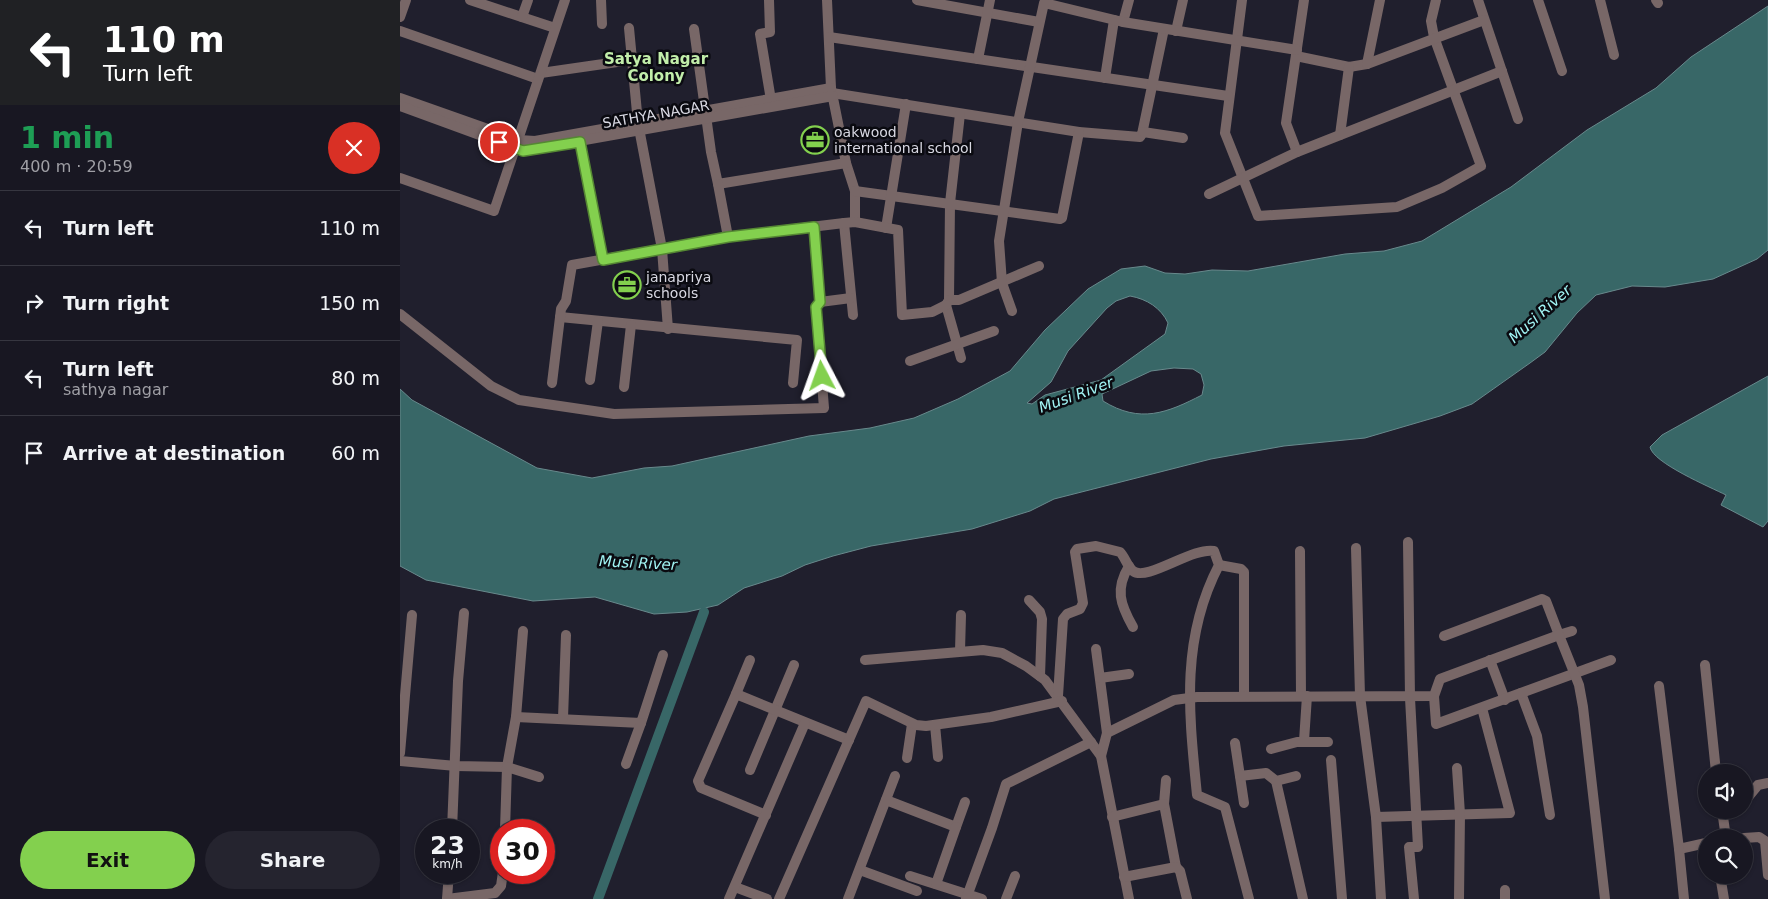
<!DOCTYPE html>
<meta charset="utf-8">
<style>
:root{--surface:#181722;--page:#25242f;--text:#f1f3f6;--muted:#9f9fa5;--line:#363640;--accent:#83d04e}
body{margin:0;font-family:"DejaVu Sans",sans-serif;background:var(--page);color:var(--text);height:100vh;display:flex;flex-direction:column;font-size:19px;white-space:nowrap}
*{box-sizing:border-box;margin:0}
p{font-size:16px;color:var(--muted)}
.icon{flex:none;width:28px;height:28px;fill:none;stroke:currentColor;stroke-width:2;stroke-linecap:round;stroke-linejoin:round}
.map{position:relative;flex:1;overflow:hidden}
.side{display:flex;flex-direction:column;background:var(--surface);width:400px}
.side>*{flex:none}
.guide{background:#202124;color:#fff;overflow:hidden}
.tools{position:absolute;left:1298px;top:764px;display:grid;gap:10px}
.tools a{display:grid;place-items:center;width:55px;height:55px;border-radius:50%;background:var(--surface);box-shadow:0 1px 4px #0004,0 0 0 1px var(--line);font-size:25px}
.speed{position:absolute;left:15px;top:819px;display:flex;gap:10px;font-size:25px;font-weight:700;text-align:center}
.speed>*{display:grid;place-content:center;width:65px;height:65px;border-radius:50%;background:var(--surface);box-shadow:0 1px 4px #0004,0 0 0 1px var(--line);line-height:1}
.speed small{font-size:12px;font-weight:400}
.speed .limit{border:8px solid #d22;background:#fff;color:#111}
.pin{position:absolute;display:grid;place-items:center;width:42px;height:42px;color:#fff;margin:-21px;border:2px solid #fff;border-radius:50%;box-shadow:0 1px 5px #0007}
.me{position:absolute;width:55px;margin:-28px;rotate:356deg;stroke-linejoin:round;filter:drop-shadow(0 0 4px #0008)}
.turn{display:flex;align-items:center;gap:18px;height:105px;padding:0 20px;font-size:22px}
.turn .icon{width:65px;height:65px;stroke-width:2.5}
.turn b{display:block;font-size:35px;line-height:42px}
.round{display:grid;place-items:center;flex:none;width:52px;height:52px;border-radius:26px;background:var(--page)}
.headline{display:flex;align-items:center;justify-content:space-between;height:85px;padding:0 20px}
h1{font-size:30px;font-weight:800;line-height:38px;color:#1e9e55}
.button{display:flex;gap:10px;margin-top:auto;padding:10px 20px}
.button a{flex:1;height:58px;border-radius:30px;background:var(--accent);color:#111;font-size:20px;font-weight:800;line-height:58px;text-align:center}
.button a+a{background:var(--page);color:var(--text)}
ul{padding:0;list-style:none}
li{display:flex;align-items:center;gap:15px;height:75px;padding:0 20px;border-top:1px solid var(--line)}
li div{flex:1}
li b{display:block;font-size:19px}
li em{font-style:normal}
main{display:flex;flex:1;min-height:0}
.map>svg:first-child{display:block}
.water{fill:#386767;stroke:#68898c;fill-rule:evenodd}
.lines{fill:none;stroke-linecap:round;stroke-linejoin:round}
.canal{stroke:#386767;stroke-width:10}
.street{stroke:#786767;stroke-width:10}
.route-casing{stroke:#558733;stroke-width:12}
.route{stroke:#83d04e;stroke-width:9}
.labels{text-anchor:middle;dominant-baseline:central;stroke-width:5;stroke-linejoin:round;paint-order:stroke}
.street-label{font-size:14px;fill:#d8d8e2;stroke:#0a0a10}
.poi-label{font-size:14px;fill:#d8d8e2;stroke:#0a0a10;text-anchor:start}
.neighbourhood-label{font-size:15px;font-weight:bold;fill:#c2eeaa;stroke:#0a0a10}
.water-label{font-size:15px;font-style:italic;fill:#a1f4f4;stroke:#0a0a10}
</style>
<main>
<section class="side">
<div class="guide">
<div class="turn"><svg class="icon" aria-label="left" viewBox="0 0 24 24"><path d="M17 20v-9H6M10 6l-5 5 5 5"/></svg><div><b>110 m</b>Turn left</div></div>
</div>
<div class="headline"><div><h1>1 min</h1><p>400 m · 20:59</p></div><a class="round" style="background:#d93025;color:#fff"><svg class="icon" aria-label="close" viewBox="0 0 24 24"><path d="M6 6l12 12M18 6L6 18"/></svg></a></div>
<ul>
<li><svg class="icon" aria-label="left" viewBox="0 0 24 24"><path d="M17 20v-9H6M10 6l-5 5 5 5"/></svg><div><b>Turn left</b></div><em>110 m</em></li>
<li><svg class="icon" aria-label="right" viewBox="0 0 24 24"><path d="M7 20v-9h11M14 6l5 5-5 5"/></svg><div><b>Turn right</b></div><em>150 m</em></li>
<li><svg class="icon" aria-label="left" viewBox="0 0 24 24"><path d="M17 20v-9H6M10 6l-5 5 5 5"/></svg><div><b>Turn left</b><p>sathya nagar</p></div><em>80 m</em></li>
<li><svg class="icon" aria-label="arrive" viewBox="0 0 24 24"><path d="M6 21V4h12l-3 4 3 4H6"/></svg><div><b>Arrive at destination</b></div><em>60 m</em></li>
</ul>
<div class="button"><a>Exit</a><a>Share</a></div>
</section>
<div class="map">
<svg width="1368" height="899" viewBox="0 0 1368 899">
<rect width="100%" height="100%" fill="#201f2d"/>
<g class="water">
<path d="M1368 6V250L1357 259 1313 279 1265 287 1232 286 1196 295 1177 313 1145 352 1130 363 1072 404 1040 416 965 438 884 446 811 459 654 499 630 511 572 529 471 546 433 556 405 565 382 576 344 588 318 605 287 612 254 614 195 597 133 601 26 580 0 566V389L12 400 137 468 192 478 244 468 272 466 409 436 470 428 514 418 558 399 610 371 645 330 688 289 721 269 745 266 765 273 785 274 812 270 848 271 945 254 984 251 1022 241 1111 187 1187 130 1256 88 1291 57ZM730 296C747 299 761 308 768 323L765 334 701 380 645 395 632 404 627 403 651 382 668 351 707 308 716 301ZM774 368 793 369 801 374 804 385 802 395C767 413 740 424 703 401L702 394 751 371Z"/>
<path d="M1368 376V521L1363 527 1321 505 1326 495C1310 487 1253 463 1250 447L1262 435Z"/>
</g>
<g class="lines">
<polyline class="canal" points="198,899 304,612"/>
<g class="street">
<polyline points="70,0 155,28"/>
<polyline points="201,0 202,24"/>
<polyline points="369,0 370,32 360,34 371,100"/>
<polyline points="427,0 431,88 446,163 455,191 455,222"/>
<polyline points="517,0 639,22"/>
<polyline points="842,0 825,133 858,216 997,207 1042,188 1081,166 1034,37 1031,21 1036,0"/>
<polyline points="1078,0 1118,119"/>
<polyline points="1138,0 1162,71"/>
<polyline points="1200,0 1214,55"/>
<polyline points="1256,0 1258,3"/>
<polyline points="0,17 6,0"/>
<polyline points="122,17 128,0"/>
<polyline points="723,22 729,0"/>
<polyline points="229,28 238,123 262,249 268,329"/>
<polyline points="294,29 311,152 318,184 446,163"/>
<polyline points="0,31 138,79"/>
<polyline points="776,31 783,0"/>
<polyline points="429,37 828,96"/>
<polyline points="896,56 949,67 967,64 1084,20"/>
<polyline points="578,59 590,0"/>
<polyline points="967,64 980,0"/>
<polyline points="141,73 231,60"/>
<polyline points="705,78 714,20"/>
<polyline points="432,93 679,132 740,137 742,134 764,29"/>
<polyline points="0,98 119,140 135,141 431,88"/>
<polyline points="0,106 123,151 433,96"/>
<polyline points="560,114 550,203 549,300 546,305 561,358"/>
<polyline points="743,132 783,138"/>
<polyline points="940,135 949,67"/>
<polyline points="180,142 203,260"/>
<polyline points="897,152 886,123 904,0"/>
<polyline points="0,178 94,211 165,0"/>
<polyline points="318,184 328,237"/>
<polyline points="455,191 660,219 662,218 679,132"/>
<polyline points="809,194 897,152 1102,71"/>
<polyline points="444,223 453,315"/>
<polyline points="414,227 420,302"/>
<polyline points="486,228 506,104"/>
<polyline points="549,300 559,300 639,266"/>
<polyline points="612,311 602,283 599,241 618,122 644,3 723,22 897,50"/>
<polyline points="0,314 91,386 119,400 214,414 424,408 416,307 420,302 451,298"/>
<polyline points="160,317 397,340 393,383"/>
<polyline points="510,361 594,331"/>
<polyline points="190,380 198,321"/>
<polyline points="152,383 161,309 166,301 172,265 328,237 444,223 455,222 498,230 502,315 532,312 546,305"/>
<polyline points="224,387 231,325"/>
<polyline points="1008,542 1010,698 1018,847 1009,847 1014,899"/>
<polyline points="956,548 960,696 976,817 1110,813 1082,708"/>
<polyline points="900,551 901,696"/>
<polyline points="819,565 841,569 844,572 844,696"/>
<path d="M729 566C715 589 720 604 733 627"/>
<polyline points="629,600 640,612 642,619 640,676"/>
<polyline points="1044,636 1142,599 1146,601 1159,635 1172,631"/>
<polyline points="696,649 707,733"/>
<polyline points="560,651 561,615"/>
<polyline points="465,660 583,650 602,653 626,666 645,680 701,756 729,899"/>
<polyline points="1090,660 1105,700"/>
<polyline points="1305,665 1316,772"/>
<polyline points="700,678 729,674"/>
<polyline points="1259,686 1279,849 1306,843"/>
<polyline points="1121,693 1137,736 1150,815"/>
<polyline points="336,694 350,660"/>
<path d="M658 696 663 619 667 614 680 609 683 603 675 552 677 549 696 546 720 552C725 557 727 566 733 571 747 582 792 547 814 551L819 565C780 640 789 714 797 795L825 807 849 899"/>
<polyline points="1034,696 1036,724 1211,660"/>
<polyline points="116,717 241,723 263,655"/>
<polyline points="163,718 166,635"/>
<polyline points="535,725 538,757"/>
<polyline points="904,741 907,696"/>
<polyline points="835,743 844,803"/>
<polyline points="871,749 897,742 928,742"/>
<polyline points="0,753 12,615"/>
<polyline points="701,756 707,733 774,700 797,697 1034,696 1040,679 1159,635 1179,685 1183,707 1205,899"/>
<polyline points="507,758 512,724"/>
<polyline points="931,760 942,899"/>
<polyline points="0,761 56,766 107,767 116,717 123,631"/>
<polyline points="226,764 241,723"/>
<polyline points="1057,768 1060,814 1059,899"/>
<polyline points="350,770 394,665"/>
<polyline points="840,776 866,773 876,781 896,776"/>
<polyline points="766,780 764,804 776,867"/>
<polyline points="876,781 903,899"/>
<polyline points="486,800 556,827 565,802"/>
<polyline points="1344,802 1358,785 1368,783"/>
<polyline points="1322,810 1326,838"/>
<polyline points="366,815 301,788 298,781 336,694 449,740"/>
<polyline points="712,817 764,804"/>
<polyline points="976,817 981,899"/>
<polyline points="52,830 58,681 64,613"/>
<polyline points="105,830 107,767 139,777"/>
<polyline points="1344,838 1359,837 1365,841 1368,875"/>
<polyline points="1279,849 1284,899"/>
<polyline points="460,870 517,891"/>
<polyline points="1320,875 1324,899"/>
<polyline points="510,876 582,899"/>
<polyline points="724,877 776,867 780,871 787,899"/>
<polyline points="536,884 556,827"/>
<polyline points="335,887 367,899"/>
<polyline points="47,899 95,893 101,886 103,872"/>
<polyline points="47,899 49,872"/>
<polyline points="329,899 405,723"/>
<polyline points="379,899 466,701 516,725 526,726 591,717 662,701"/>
<polyline points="448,899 495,776"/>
<polyline points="566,899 592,828 606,784 691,742"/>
<polyline points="606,899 615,876"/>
<polyline points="1105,899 1105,890"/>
</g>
</g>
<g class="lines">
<g class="route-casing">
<polyline id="route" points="99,142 123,151 180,142 203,260 328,237 414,227 420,302 416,307 422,376"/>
</g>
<use href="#route" class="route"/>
</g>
<defs>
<g id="office-ring" transform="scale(1.4375)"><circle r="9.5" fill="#0a0a10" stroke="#83d04e" stroke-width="1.5"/><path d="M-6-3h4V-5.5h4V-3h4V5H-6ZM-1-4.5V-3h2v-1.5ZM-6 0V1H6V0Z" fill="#83d04e"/></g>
</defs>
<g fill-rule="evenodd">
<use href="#office-ring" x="415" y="140"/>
<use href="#office-ring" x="227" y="285"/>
</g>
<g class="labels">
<g class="street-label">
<text transform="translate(256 114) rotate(-10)">SATHYA NAGAR</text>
</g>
<g class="poi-label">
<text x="434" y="132">oakwood<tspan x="434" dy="16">international school</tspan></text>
<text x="246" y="277">janapriya<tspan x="246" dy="16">schools</tspan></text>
</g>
<g class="neighbourhood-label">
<text x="256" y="59">Satya Nagar<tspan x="256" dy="17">Colony</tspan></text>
</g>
<g class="water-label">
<text transform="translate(1140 314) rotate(-42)">Musi River</text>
<text transform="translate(676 395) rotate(-20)">Musi River</text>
<text transform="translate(238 563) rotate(3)">Musi River</text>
</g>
</g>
</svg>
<div class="tools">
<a><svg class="icon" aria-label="sound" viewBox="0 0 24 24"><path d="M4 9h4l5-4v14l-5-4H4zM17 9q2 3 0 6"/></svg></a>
<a><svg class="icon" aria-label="search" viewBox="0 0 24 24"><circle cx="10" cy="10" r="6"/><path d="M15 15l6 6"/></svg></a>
</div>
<div class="speed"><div>23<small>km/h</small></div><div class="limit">30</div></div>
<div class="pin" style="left:99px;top:142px;background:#d93025"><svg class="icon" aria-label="arrive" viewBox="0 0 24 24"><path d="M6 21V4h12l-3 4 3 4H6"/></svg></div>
<svg class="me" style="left:422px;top:376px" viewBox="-20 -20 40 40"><path d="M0-17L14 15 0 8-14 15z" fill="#83d04e" stroke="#fff" stroke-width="4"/></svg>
</div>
</main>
